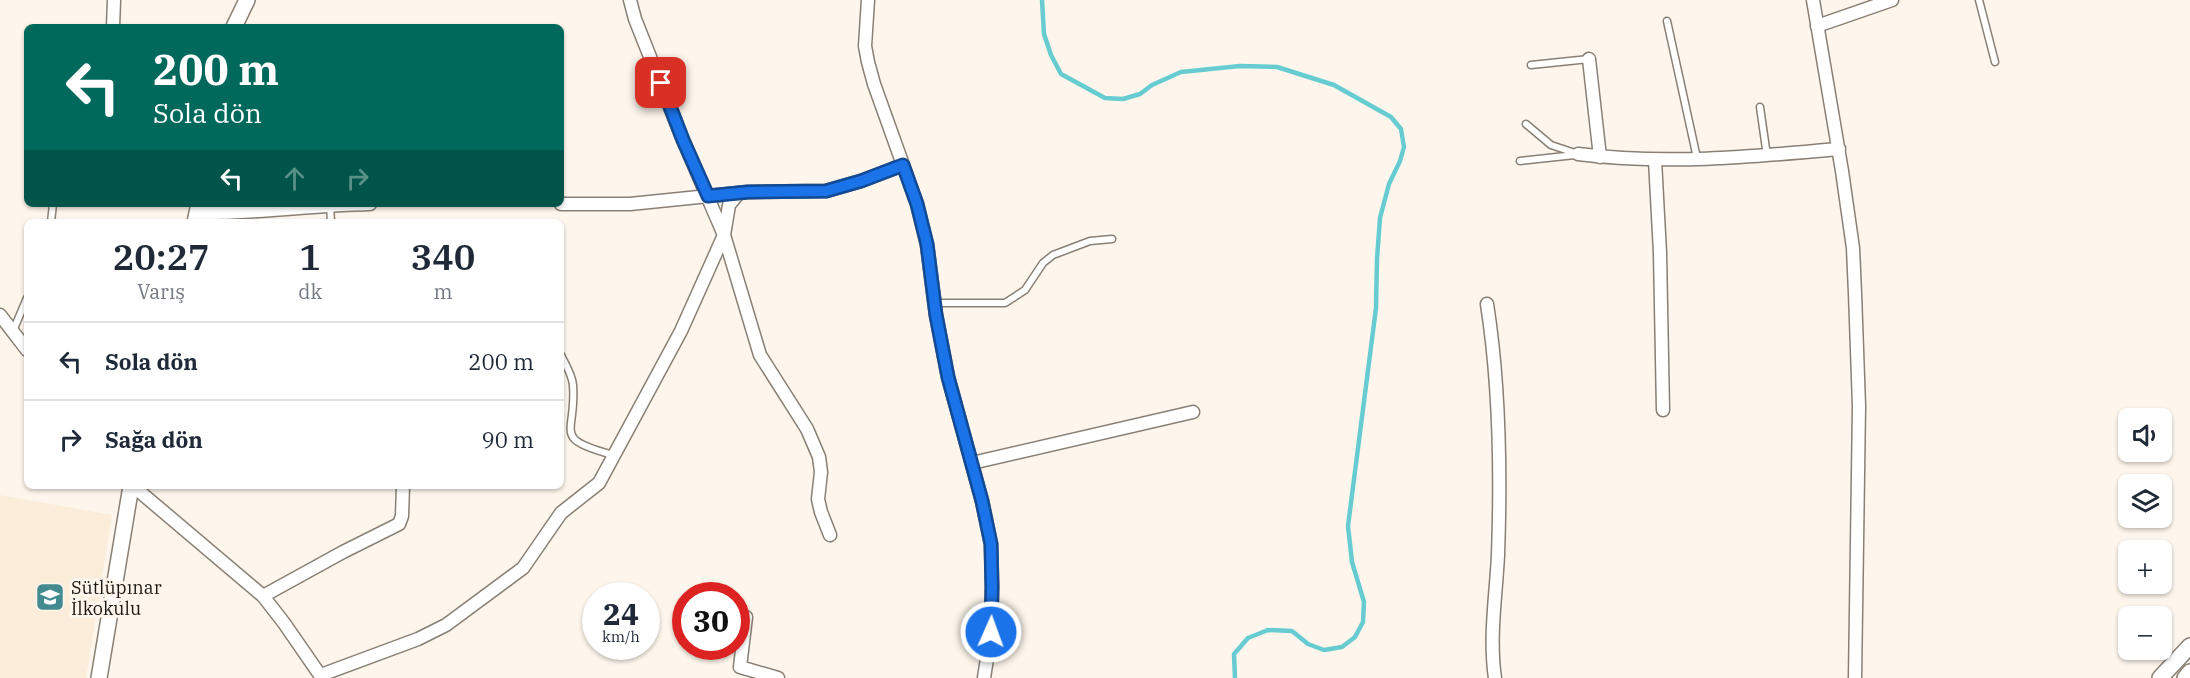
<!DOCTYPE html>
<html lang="tr">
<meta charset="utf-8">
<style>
:root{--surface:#fff;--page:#f2f2f3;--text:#1f2937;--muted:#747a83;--line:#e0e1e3}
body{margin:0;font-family:"IBM Plex Serif",serif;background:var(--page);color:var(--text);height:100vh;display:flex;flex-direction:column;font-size:22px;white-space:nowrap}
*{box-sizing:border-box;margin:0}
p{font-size:20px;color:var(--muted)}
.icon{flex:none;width:33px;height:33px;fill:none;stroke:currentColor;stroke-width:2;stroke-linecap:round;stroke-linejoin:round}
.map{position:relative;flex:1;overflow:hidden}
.panel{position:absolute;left:24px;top:219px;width:540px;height:270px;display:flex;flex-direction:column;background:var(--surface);border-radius:9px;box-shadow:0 2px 4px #0004}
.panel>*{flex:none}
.banner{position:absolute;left:24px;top:24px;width:540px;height:183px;border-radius:9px;box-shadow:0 2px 4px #0004;background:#00695c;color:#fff;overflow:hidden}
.fabs{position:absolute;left:2118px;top:408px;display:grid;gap:12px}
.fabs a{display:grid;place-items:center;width:54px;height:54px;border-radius:9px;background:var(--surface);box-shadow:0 2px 4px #0004;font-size:30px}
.speed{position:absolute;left:582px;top:582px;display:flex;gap:12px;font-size:30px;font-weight:700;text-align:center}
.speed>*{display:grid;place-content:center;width:78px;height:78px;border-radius:50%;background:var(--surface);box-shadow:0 2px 4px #0004;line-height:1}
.speed small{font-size:15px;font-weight:400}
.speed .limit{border:9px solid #d22;background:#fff;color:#111}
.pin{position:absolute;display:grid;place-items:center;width:51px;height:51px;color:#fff;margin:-26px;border-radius:12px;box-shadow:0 3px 9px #0006}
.me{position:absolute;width:66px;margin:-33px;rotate:2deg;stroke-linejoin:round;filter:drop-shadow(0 0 4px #0008)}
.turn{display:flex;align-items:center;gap:21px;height:126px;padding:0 30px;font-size:27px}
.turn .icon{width:78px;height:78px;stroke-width:2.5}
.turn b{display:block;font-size:42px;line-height:51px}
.lanes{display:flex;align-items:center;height:57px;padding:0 30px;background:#0003;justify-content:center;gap:30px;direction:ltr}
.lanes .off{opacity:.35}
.eta{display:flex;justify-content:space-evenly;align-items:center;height:102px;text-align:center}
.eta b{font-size:36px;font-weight:600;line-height:42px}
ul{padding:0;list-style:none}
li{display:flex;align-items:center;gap:18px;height:78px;padding:0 30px;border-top:2px solid var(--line)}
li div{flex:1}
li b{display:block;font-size:22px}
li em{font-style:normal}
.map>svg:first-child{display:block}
.built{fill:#fbedda}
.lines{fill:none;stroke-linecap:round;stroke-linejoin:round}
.stream{stroke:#66ccd2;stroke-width:4.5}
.service-casing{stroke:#898075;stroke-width:9}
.minor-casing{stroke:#898075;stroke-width:15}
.tertiary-casing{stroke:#898075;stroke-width:18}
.service{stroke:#fff;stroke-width:6}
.minor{stroke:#fff;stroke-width:12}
.tertiary{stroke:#fff;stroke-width:15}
.route-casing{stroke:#114b97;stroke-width:15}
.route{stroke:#1a73e8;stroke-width:10}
.labels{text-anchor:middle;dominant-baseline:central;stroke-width:6;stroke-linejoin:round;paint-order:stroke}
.poi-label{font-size:18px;fill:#1d1915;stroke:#fef6ec;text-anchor:start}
</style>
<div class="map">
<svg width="2190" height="678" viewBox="0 0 2190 678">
<rect width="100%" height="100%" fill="#fef6ec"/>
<polygon class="built" points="0,495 112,515 86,678 0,678"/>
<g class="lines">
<polyline class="stream" points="1042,0 1044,34 1051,55 1061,74 1105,98 1123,99 1140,94 1152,85 1181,72 1240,66 1277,67 1334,85 1391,117 1401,129 1404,147 1400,161 1389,184 1380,218 1377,259 1376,308 1348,526 1352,562 1364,602 1363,622 1355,637 1342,647 1324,650 1308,644 1292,631 1268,630 1248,638 1234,654 1235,678"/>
<g class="service-casing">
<g id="service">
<polyline points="1979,0 1995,62"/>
<polyline points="1667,21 1697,158"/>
<polyline points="1531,65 1589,59"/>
<polyline points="1760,107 1767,156"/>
<polyline points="1526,124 1551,145 1578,154"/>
<polyline points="1520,161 1575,155"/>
<polyline points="330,205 331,222"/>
<polyline points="51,222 53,204"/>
<polyline points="935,303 1005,303 1025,290 1043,263 1053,255 1090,241 1112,239"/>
<polyline points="13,331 27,298"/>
<path d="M561 355C565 364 572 374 573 385 577 434 550 438 613 455"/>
</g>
</g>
<g class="minor-casing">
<g id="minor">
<polyline points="630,0 635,19 683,140 724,235 760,355 807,429 819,457 821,472 818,499 821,512 830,535"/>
<polyline points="868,0 865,46 868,62 874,84 917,204 927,245 936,315 948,377 982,501 991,544 992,587 991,632 984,678"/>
<polyline points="1813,0 1842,171 1853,248 1855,293 1859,406 1855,678"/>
<polyline points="1817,26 1892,0"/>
<polyline points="113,27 114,0"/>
<polyline points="1589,59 1600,157"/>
<path d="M1578 154C1666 165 1751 157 1839 149"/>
<polyline points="1655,160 1660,253 1663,410"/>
<polyline points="561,204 630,204 748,192 826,191 861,181 903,165"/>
<path d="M197 213C255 214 312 205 370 204"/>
<path d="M1487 304C1500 387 1501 471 1498 555 1496 596 1489 637 1495 678"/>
<polyline points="0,315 27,350"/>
<polyline points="972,463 1193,412"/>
<polyline points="133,486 263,596 284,623 322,678"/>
<polyline points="263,596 343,552 399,524 402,516 403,486"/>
<polyline points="746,617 740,667 778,678"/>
<polyline points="321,675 418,639 446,625 523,568 561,513 599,483 681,331 724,235 729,205 739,193"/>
</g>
</g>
<g class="tertiary-casing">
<g id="tertiary">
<polyline points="234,27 247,0"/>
<polyline points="195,222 199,204"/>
<polyline points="99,678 131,486"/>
<polyline points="2160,678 2190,646"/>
<polyline points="2185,678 2190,672"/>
</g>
</g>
<use href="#service" class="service"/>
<use href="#minor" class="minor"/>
<use href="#tertiary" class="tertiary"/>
</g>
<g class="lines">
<g class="route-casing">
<polyline id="route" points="661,83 683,140 708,196 748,192 826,191 861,181 903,165 917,204 927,244 936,315 948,377 982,501 991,544 992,587 991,632"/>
</g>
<use href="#route" class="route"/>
</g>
<defs>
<g id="school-square" transform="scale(1.5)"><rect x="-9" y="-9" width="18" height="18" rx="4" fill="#438b90" stroke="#fef6ec"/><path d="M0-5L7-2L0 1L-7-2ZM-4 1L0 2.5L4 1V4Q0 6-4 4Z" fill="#fff"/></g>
</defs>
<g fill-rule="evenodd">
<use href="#school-square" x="50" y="597"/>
</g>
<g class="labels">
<g class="poi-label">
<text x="71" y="587">Sütlüpınar<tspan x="71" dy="21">İlkokulu</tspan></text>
</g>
</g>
</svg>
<div class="fabs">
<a><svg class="icon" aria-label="sound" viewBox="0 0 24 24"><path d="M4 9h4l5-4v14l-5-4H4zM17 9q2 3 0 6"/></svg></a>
<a><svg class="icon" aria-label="layers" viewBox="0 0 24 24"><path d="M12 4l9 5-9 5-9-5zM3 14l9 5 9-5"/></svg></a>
<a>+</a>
<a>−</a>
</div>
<div class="speed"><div>24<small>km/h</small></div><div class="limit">30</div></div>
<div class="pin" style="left:661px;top:83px;background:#d93025"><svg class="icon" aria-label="arrive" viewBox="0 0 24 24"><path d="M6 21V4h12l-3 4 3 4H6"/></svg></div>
<svg class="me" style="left:991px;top:632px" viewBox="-20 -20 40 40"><circle r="17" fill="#1a73e8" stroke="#fff" stroke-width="3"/><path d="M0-11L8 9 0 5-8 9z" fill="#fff"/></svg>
<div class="banner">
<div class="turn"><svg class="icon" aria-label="left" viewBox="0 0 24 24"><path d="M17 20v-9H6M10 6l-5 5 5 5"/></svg><div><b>200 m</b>Sola dön</div></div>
<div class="lanes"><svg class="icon" aria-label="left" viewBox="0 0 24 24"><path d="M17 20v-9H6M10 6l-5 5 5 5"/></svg><svg class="icon off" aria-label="ahead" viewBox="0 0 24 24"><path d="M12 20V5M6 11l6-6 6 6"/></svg><svg class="icon off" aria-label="right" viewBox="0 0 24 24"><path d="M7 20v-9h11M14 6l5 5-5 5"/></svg></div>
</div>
<section class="panel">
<div class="eta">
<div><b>20:27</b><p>Varış</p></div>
<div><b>1</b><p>dk</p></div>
<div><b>340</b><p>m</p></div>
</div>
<ul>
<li><svg class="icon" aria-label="left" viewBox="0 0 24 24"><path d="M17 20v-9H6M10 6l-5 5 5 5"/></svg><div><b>Sola dön</b></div><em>200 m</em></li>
<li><svg class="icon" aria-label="right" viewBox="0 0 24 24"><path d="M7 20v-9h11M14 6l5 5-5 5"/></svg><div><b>Sağa dön</b></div><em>90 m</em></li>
</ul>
</section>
</div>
